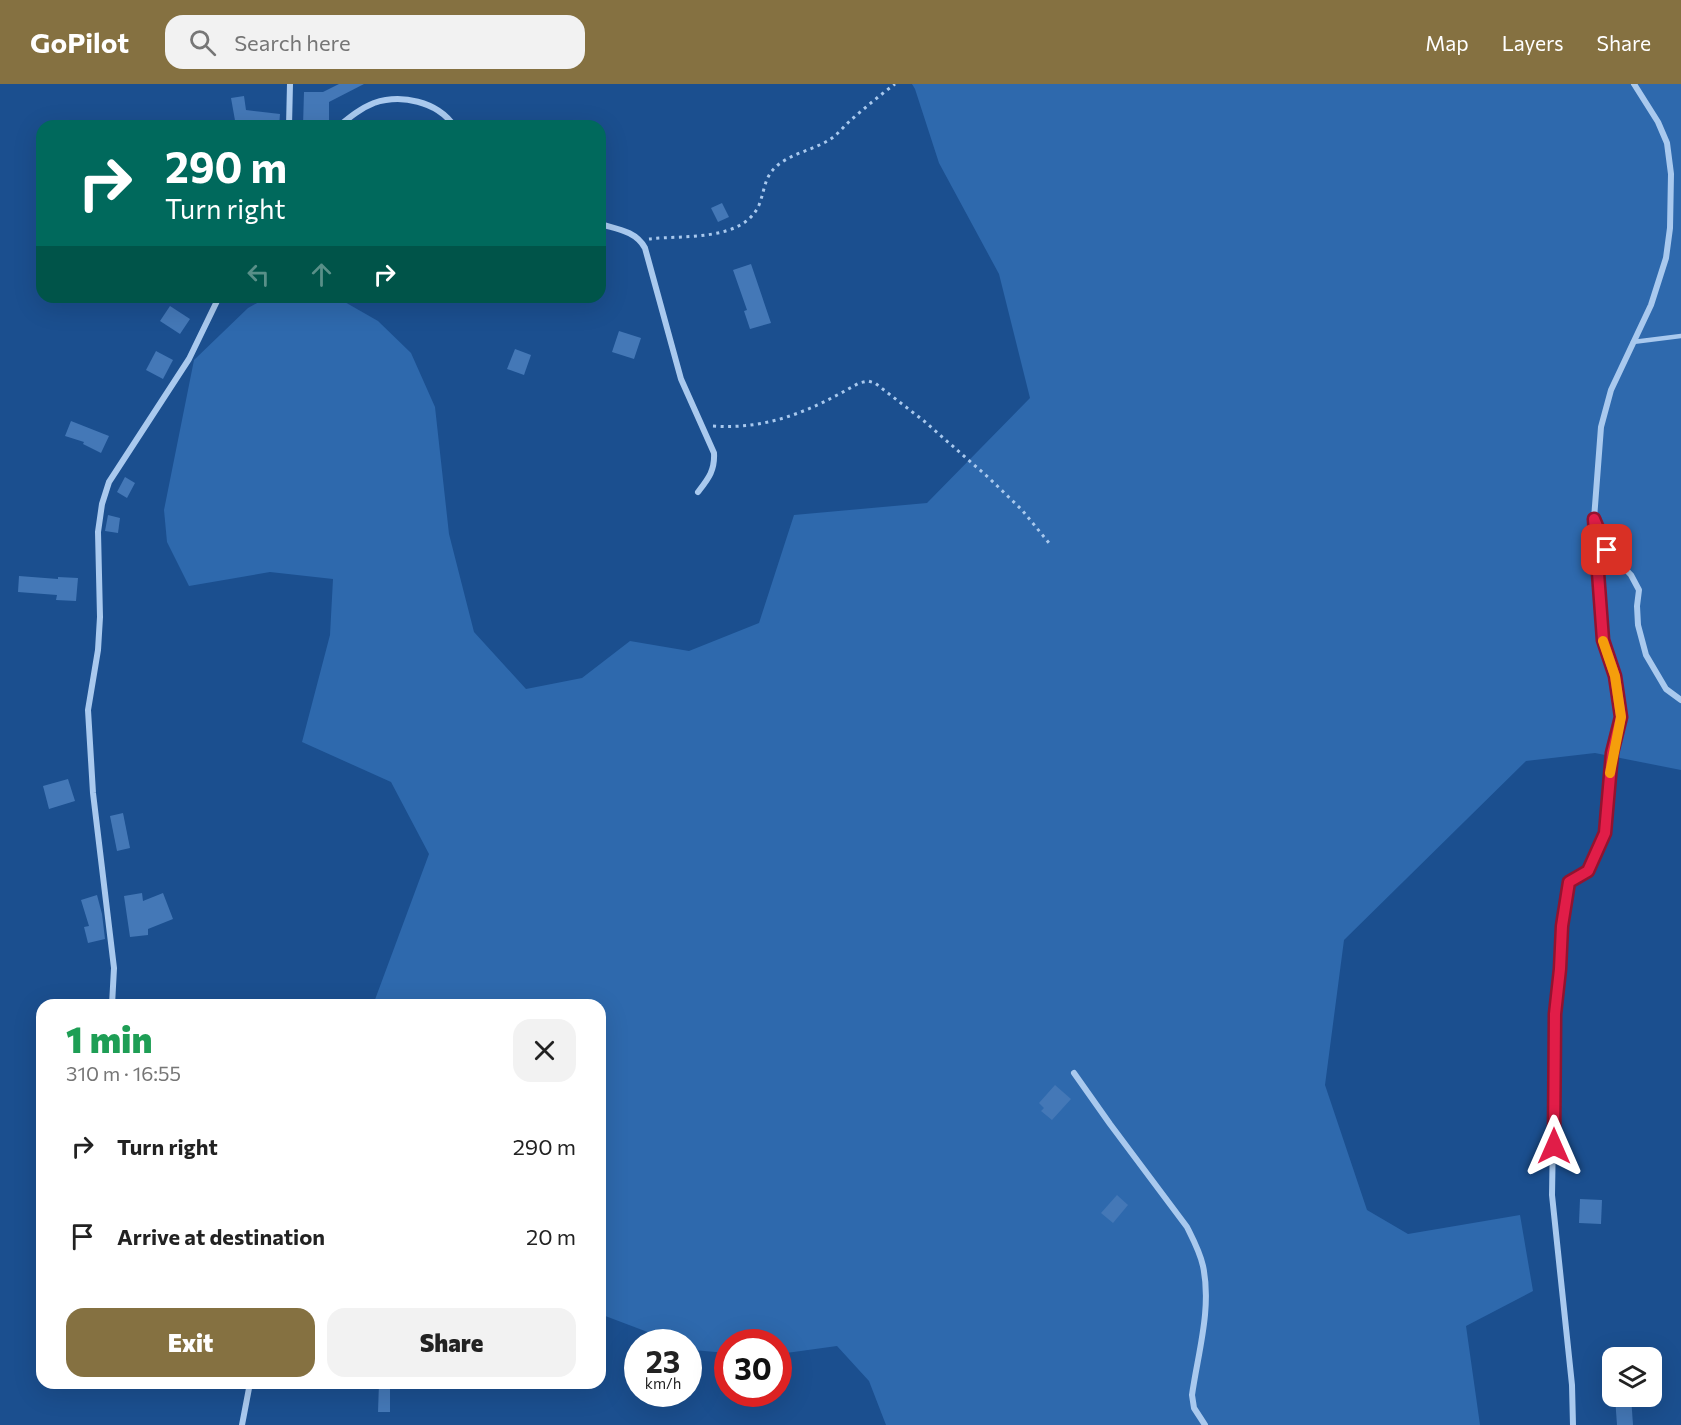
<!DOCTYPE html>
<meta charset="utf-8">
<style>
:root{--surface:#fff;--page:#f2f2f2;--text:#222;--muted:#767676;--accent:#857141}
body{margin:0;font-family:Commissioner,sans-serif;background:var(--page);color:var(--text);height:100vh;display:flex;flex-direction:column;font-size:22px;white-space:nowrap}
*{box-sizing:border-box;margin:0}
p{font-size:20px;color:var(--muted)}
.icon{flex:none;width:33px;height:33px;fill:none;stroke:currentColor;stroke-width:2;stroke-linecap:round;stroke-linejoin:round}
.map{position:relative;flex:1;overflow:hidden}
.drawer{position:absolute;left:36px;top:915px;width:570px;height:390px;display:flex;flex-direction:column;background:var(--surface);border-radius:18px;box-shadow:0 6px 24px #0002}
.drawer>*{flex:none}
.banner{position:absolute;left:36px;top:36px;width:570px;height:183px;border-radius:18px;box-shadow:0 6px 24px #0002;background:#00695c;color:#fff;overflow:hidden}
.fabs{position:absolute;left:1602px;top:1263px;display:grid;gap:12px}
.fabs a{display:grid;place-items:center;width:60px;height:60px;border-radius:12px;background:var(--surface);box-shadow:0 6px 24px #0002;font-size:30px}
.speed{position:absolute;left:624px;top:1245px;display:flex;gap:12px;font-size:30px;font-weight:700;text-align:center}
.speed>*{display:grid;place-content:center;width:78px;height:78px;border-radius:50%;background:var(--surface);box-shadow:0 6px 24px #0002;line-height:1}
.speed small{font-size:15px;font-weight:400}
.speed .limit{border:9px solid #d22;background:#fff;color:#111}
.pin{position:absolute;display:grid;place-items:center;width:51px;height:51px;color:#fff;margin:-26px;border-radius:12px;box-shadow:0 3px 9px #0006}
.me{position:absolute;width:66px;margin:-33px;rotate:0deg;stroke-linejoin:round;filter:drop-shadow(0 0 4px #0008)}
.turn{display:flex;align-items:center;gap:21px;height:126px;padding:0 30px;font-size:27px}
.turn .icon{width:78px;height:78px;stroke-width:2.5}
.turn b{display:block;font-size:42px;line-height:51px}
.lanes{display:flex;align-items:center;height:57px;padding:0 30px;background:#0003;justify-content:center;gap:30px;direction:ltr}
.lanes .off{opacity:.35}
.round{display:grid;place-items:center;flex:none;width:63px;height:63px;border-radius:18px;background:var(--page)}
.summary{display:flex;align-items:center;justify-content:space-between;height:102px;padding:0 30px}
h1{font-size:36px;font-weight:800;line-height:45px;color:#1e9e55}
.action{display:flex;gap:12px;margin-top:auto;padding:12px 30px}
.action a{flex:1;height:69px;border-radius:18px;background:var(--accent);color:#fff;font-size:24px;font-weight:800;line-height:69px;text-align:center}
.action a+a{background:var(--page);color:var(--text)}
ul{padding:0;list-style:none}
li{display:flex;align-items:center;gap:18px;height:90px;padding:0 30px}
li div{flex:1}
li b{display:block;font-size:22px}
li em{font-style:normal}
header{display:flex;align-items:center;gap:36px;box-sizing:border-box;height:84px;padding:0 30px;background:var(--accent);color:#fff}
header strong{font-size:28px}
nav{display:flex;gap:33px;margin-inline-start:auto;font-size:21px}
.search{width:420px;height:54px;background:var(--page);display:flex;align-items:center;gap:15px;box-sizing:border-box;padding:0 21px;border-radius:18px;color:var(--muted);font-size:22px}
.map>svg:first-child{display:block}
.green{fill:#2e69ad}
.building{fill:#4478b7}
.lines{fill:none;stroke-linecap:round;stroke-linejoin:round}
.path{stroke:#a9c9ee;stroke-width:3;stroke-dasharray:3 4.5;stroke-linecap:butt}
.lane{stroke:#a9c9ee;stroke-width:4.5}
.street{stroke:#a9c9ee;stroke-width:6}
.route-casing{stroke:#92132f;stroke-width:15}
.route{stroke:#e11d48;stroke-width:10}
.slow{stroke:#f59e0b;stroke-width:10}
</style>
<header>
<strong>GoPilot</strong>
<div class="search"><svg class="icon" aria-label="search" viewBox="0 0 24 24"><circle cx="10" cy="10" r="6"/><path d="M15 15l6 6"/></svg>Search here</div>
<nav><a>Map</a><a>Layers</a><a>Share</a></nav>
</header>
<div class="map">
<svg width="1681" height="1341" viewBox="0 0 1681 1341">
<rect width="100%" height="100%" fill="#1b4f8f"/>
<polygon class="green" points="912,0 1681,0 1681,686 1595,669 1526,677 1344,856 1325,1001 1367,1126 1408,1150 1520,1131 1533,1207 1466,1242 1480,1341 886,1341 869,1297 837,1262 779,1270 778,1258 728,1258 727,1269 693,1266 689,1264 688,1258 674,1258 600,1230 600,921 373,921 429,770 391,698 302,658 330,551 333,495 270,488 189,502 167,458 164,426 194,276 248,224 268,213 336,213 378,237 411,269 435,323 449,450 474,548 526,605 582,594 630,557 689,567 759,539 794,431 927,419 1030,314 999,190 939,79 915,5"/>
<g class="building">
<polygon points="339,0 364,0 329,18 329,42 303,42 304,8 323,8"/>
<polygon points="244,12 246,26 280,30 279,42 236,42 231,14"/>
<polygon points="722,119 729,133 718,138 711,124"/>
<polygon points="751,180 771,239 750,245 744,227 747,226 733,186"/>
<polygon points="170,222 190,235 180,250 160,237"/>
<polygon points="619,247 641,254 634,275 612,268"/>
<polygon points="515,265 531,271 524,291 507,285"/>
<polygon points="156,267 173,276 163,295 146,286"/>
<polygon points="71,337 109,352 101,369 83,360 84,358 65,352"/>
<polygon points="125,393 135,399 127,414 117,408"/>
<polygon points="108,431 120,434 118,449 105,447"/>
<polygon points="19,492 58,495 58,493 78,494 76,517 56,516 57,511 18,508"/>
<polygon points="68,695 75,717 49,725 43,702"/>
<polygon points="123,729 130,764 117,767 110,732"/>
<polygon points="142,809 143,817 163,809 173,835 148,845 148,851 130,853 124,812"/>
<polygon points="97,811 102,830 105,855 88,859 84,843 89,842 81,816"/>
<polygon points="1055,1001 1071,1015 1052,1036 1041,1027 1044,1024 1039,1019"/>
<polygon points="1117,1111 1128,1121 1113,1139 1101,1129"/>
<polygon points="1580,1115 1602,1116 1601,1140 1579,1139"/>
<polygon points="379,1299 390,1299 390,1328 378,1328"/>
<polygon points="1631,1312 1633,1341 1617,1341 1615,1313"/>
</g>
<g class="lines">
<g class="path">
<path d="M649 155C682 151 743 158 759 121 765 106 764 92 778 81 794 68 815 66 832 54 839 49 845 41 852 35 866 23 880 11 895 0"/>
<path d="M713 342C769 346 812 326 859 299L868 297 875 299 924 337 989 394 1022 426 1049 459"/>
</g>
<polyline class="lane" points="1633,258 1681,252"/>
<g class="street">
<polyline points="289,42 290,0"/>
<path d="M339 42C350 33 361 24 374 19 401 10 437 17 454 42"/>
<path d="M600 140C617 145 636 147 645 164L681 295 714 369C715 387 708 395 698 408"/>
<polyline points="1596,440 1607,466 1631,491 1639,506 1637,522 1638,541 1646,571 1666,605 1681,616"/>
<polyline points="112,921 114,884 93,709 88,626 98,566 100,533 98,448 102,420 109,398 189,275 219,213"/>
<path d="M1074 989 1110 1040 1187 1143C1193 1155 1200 1168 1203 1182 1212 1224 1198 1269 1192 1311L1194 1324 1205 1341"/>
<polyline points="242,1341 250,1299"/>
<polyline points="1573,1341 1572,1301 1552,1111 1555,930 1560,885 1562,842 1569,798 1588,787 1605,749 1612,669 1621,633 1615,592 1603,556 1596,475 1594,435 1601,343 1611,306 1651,221 1666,174 1670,144 1671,90 1667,59 1658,38 1634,0"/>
</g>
</g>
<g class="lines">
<g class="route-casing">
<polyline id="route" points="1554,1062 1555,930 1560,885 1562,842 1569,798 1588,787 1605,749 1612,669 1621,633 1615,592 1603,556 1594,435 1607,466"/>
</g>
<use href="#route" class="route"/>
<polyline class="slow" points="1603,557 1615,592 1621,633 1610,689"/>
</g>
</svg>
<div class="fabs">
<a><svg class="icon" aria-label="layers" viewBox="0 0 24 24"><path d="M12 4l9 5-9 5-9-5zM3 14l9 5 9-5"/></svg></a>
</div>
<div class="speed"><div>23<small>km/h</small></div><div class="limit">30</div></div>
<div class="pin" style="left:1607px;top:466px;background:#d93025"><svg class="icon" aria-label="arrive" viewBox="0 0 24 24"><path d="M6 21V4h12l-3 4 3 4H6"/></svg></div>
<svg class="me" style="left:1554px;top:1062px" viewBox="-20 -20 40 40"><path d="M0-17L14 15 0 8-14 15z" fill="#e11d48" stroke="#fff" stroke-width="4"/></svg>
<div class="banner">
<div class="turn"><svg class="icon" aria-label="right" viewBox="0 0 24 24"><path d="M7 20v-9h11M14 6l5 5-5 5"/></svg><div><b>290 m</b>Turn right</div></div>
<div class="lanes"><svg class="icon off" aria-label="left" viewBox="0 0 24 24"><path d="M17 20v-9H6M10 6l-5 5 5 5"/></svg><svg class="icon off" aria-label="ahead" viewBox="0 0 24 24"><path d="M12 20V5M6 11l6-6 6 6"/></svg><svg class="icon" aria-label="right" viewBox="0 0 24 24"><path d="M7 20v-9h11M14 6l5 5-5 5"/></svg></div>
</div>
<section class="drawer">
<div class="summary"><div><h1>1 min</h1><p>310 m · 16:55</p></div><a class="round"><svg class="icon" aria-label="close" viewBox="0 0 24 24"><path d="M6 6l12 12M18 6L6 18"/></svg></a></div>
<ul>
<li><svg class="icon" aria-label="right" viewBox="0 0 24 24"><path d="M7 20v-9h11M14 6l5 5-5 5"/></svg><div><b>Turn right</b></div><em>290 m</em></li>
<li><svg class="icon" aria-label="arrive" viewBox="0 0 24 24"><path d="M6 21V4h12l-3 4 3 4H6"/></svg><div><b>Arrive at destination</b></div><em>20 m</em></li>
</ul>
<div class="action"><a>Exit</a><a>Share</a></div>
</section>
</div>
